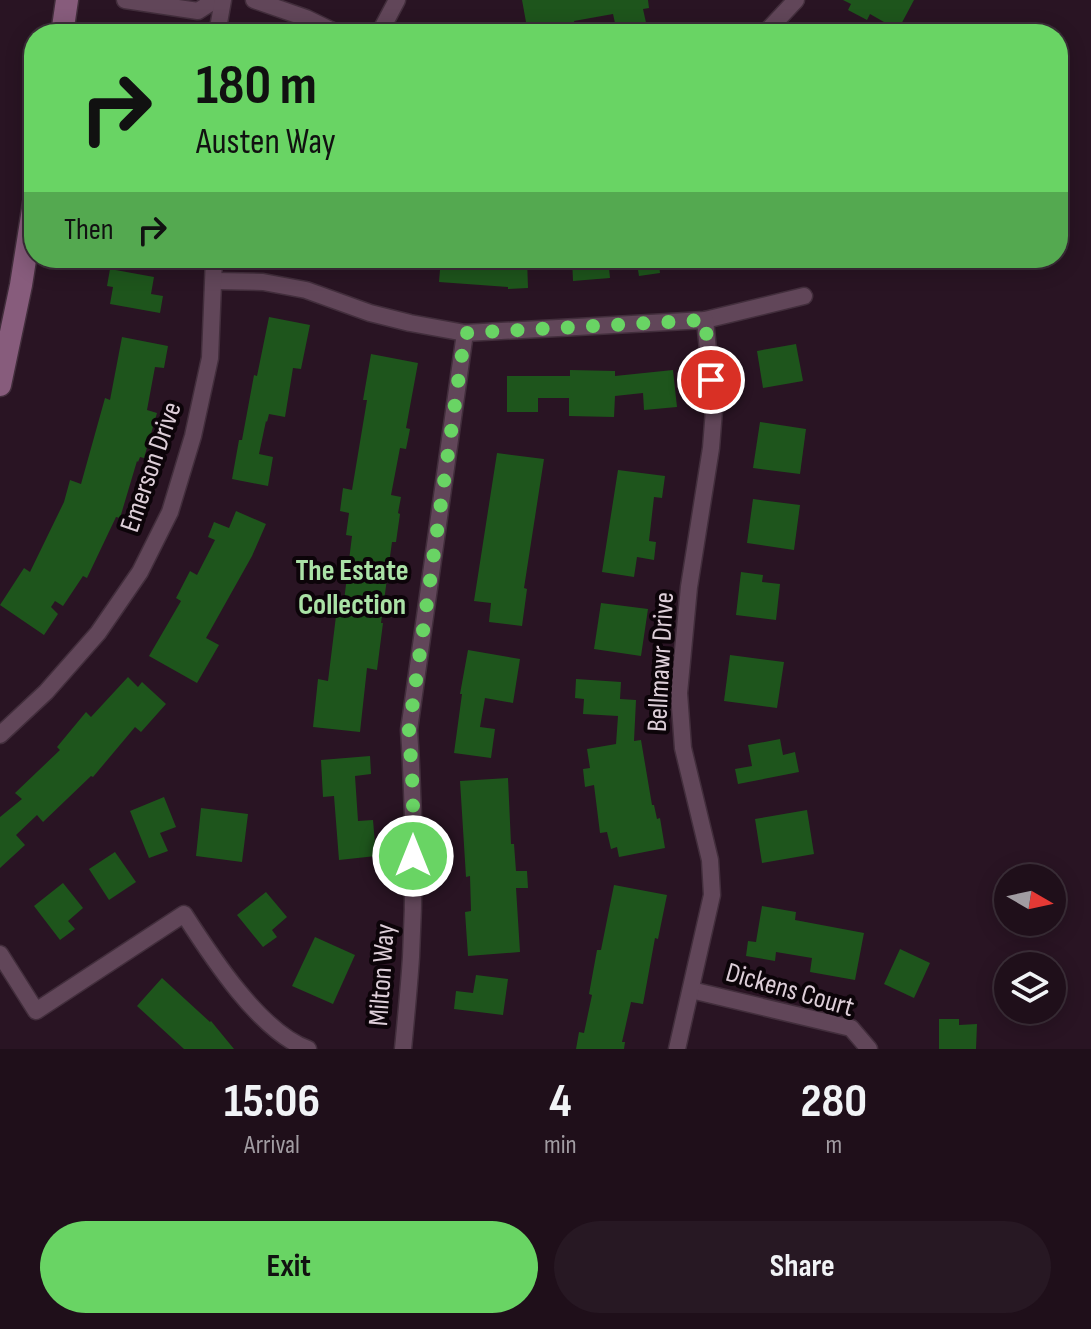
<!DOCTYPE html>
<style>
:root{--surface:#1f0f1a;--page:#271823;--text:#f1f3f6;--muted:#a19ca2;--line:#3c2f39;--accent:#69d464}
body{margin:0;font-family:"Sofia Sans Condensed",sans-serif;background:var(--page);color:var(--text);height:100vh;display:flex;flex-direction:column;font-size:30px;white-space:nowrap}
*{box-sizing:border-box;margin:0}
p{font-size:26px;color:var(--muted)}
.icon{flex:none;width:44px;height:44px;fill:none;stroke:currentColor;stroke-width:2;stroke-linecap:round;stroke-linejoin:round}
.map{position:relative;height:1049px;overflow:hidden}
.sheet{display:flex;flex-direction:column;background:var(--surface);flex:1}
.sheet>*{flex:none}
.guide{position:absolute;left:24px;top:24px;width:1044px;height:244px;border-radius:32px;box-shadow:0 4px 20px #0003,0 0 0 2px var(--line);background:#69d464;color:#111;overflow:hidden}
.needle{width:52px;rotate:99deg}
.buttons{position:absolute;left:994px;top:864px;display:grid;gap:16px}
.buttons a{display:grid;place-items:center;width:72px;height:72px;border-radius:50%;background:var(--surface);box-shadow:0 4px 20px #0003,0 0 0 2px var(--line);font-size:40px}
.pin{position:absolute;display:grid;place-items:center;width:68px;height:68px;color:#fff;margin:-34px;border:4px solid #fff;border-radius:50%;box-shadow:0 2px 8px #0007}
.me{position:absolute;width:88px;margin:-44px;rotate:0deg;stroke-linejoin:round;filter:drop-shadow(0 0 6px #0008)}
.turn{display:flex;align-items:center;gap:28px;height:168px;padding:0 40px;font-size:36px}
.turn .icon{width:104px;height:104px;stroke-width:2.5}
.turn b{display:block;font-size:56px;line-height:68px}
.then{display:flex;align-items:center;height:76px;padding:0 40px;background:#0003;gap:16px;font-size:30px}
.eta{display:flex;justify-content:space-evenly;align-items:center;height:136px;text-align:center}
.eta b{font-size:48px;font-weight:700;line-height:56px}
.action{display:flex;gap:16px;margin-top:auto;padding:16px 40px}
.action a{flex:1;height:92px;border-radius:48px;background:var(--accent);color:#111;font-size:32px;font-weight:700;line-height:92px;text-align:center}
.action a+a{background:var(--page);color:var(--text)}
.map>svg:first-child{display:block}
.building{fill:#1e551c}
.lines{fill:none;stroke-linecap:round;stroke-linejoin:round}
.street-casing{stroke:#422e3c;stroke-width:19}
.secondary-casing{stroke:#422e3c;stroke-width:25}
.street{stroke:#614659;stroke-width:16}
.secondary{stroke:#875c7c;stroke-width:22}
.route{stroke:#69d464;stroke-width:14;stroke-dasharray:0 25.2}
.labels{text-anchor:middle;dominant-baseline:central;stroke-width:8;stroke-linejoin:round;paint-order:stroke}
.street-label{font-size:28px;fill:#ddced8;stroke:#0c0409}
.neighbourhood-label{font-size:30px;font-weight:bold;fill:#aae2a6;stroke:#0c0409}
</style>
<div class="map">
<svg width="1091" height="1049" viewBox="0 0 1091 1049">
<rect width="100%" height="100%" fill="#291423"/>
<g class="building">
<polygon points="522,0 648,0 649,8 643,9 647,27 617,32 613,14 574,21 577,34 545,34 544,30 528,33"/>
<polygon points="843,0 914,0 898,30 870,14 867,20 848,10 851,4"/>
<polygon points="441,258 527,258 528,288 508,289 508,287 439,282"/>
<polygon points="572,258 608,258 610,278 573,281"/>
<polygon points="636,258 658,258 660,273 639,276"/>
<polygon points="110,269 154,277 151,294 163,296 160,313 110,304 113,287 107,286"/>
<polygon points="269,317 310,325 301,369 293,368 285,417 269,414 267,422 266,421 259,454 273,457 268,486 232,479 239,440 242,440 254,375 257,376"/>
<polygon points="122,337 168,346 164,368 155,367 147,410 157,413 144,458 140,457 138,462 137,461 120,518 116,517 87,578 83,576 63,606 55,601 51,607 58,614 44,635 0,605 24,568 30,572 64,502 70,480 81,484 105,398 110,400"/>
<polygon points="796,344 803,381 763,388 757,351"/>
<polygon points="371,354 418,363 406,428 410,429 406,449 400,448 391,495 401,497 398,513 400,514 396,542 392,542 381,623 383,623 377,670 367,668 360,732 313,727 318,679 328,681 336,616 342,617 352,536 346,535 349,513 340,511 343,488 352,490 367,400 363,400"/>
<polygon points="570,370 615,371 615,376 673,370 677,407 644,410 643,393 615,396 614,417 569,416 569,398 538,398 538,412 507,412 507,376 570,376"/>
<polygon points="760,422 806,429 800,474 753,468"/>
<polygon points="497,453 544,459 524,588 527,589 522,626 489,622 491,603 474,601"/>
<polygon points="618,470 665,476 662,498 654,497 649,541 656,542 654,560 637,557 634,577 602,572"/>
<polygon points="753,499 800,505 794,550 747,543"/>
<polygon points="236,511 266,524 252,556 206,638 219,645 197,683 149,656 181,601 176,598 190,571 197,575 215,540 208,537 214,522 229,528"/>
<polygon points="741,572 763,575 762,582 780,584 776,620 736,615"/>
<polygon points="601,603 648,609 641,656 594,649"/>
<polygon points="468,650 520,659 513,703 485,698 480,727 495,729 491,758 454,753 462,694 460,694"/>
<polygon points="730,655 784,662 777,708 724,701"/>
<polygon points="128,677 138,687 142,682 166,704 141,732 135,727 93,777 91,776 43,822 37,815 16,835 25,845 0,868 0,817 22,799 15,793 60,750 57,747 86,712 91,717"/>
<polygon points="576,679 621,682 620,699 636,700 634,741 641,740 652,805 654,805 657,819 660,818 665,848 619,857 617,847 611,849 607,832 600,833 594,785 585,787 583,769 590,768 587,749 616,744 618,716 583,714 584,699 575,698"/>
<polygon points="780,739 783,755 795,752 799,772 738,784 735,769 752,766 748,745"/>
<polygon points="370,756 371,774 355,776 358,821 373,820 376,856 339,860 334,796 323,797 321,760"/>
<polygon points="508,778 511,844 514,844 516,871 527,871 528,888 516,888 520,952 468,956 465,912 471,911 470,876 466,877 460,781"/>
<polygon points="164,797 176,827 160,833 168,851 149,858 130,811"/>
<polygon points="201,808 248,814 242,862 196,856"/>
<polygon points="807,810 814,854 762,863 755,819"/>
<polygon points="115,852 136,882 109,900 89,869"/>
<polygon points="63,883 83,908 68,921 75,929 60,940 34,906"/>
<polygon points="614,885 667,895 658,939 655,938 643,1004 631,1002 622,1042 625,1042 624,1049 576,1049 579,1032 584,1033 592,995 589,994 597,950 601,950"/>
<polygon points="266,892 287,917 272,930 277,937 263,947 237,915"/>
<polygon points="762,906 796,912 795,920 864,933 855,980 810,972 812,958 776,952 775,961 746,956 748,941 756,942"/>
<polygon points="315,937 355,955 333,1004 292,986"/>
<polygon points="900,949 930,963 914,998 884,984"/>
<polygon points="476,975 508,979 503,1015 454,1009 456,991 473,993"/>
<polygon points="162,978 210,1022 211,1021 234,1049 184,1049 137,1006"/>
<polygon points="939,1019 959,1019 959,1025 977,1024 976,1049 939,1049"/>
</g>
<g class="lines">
<g class="street-casing">
<g id="street">
<polyline points="125,0 198,11 215,0"/>
<polyline points="254,0 306,18 339,34"/>
<polyline points="217,34 223,0"/>
<polyline points="379,34 397,0"/>
<polyline points="761,34 768,30 796,0"/>
<polyline points="215,281 263,282 306,290 370,313 410,323 465,333 705,320 804,296"/>
<polyline points="0,735 46,692 98,633 140,572 170,512 193,436 210,358 214,258"/>
<path d="M0 954 36 1011 184 914C211 956 260 1032 308 1049"/>
<polyline points="691,990 851,1028 869,1049"/>
<path d="M403 1049C406 1018 409 988 411 957 415 881 414 805 409 730L465 333"/>
<polyline points="677,1049 712,895 710,860 683,748 679,693 689,587 711,448 714,410 705,320"/>
</g>
</g>
<g class="secondary-casing">
<g id="secondary">
<polyline points="62,34 67,0"/>
<polyline points="0,385 21,285 34,203"/>
</g>
</g>
<use href="#street" class="street"/>
<use href="#secondary" class="secondary"/>
</g>
<g class="lines">
<polyline class="route" points="413,856 413,793 409,730 465,333 705,320 711,380"/>
</g>
<g class="labels">
<g class="street-label">
<text transform="translate(151 467) rotate(-71)">Emerson Drive</text>
<text transform="translate(661 662) rotate(-87)">Bellmawr Drive</text>
<text transform="translate(382 975) rotate(-86)">Milton Way</text>
<text transform="translate(790 990) rotate(16)">Dickens Court</text>
</g>
<g class="neighbourhood-label">
<text x="352" y="571">The Estate<tspan x="352" dy="34">Collection</tspan></text>
</g>
</g>
</svg>
<div class="buttons">
<a><svg class="needle" viewBox="-14 -14 28 28"><path d="M0-13l5 13h-10z" fill="#e53935"/><path d="M0 13l5-13h-10z" fill="#a19ca2"/></svg></a>
<a><svg class="icon" aria-label="layers" viewBox="0 0 24 24"><path d="M12 4l9 5-9 5-9-5zM3 14l9 5 9-5"/></svg></a>
</div>
<div class="pin" style="left:711px;top:380px;background:#d93025"><svg class="icon" aria-label="arrive" viewBox="0 0 24 24"><path d="M6 21V4h12l-3 4 3 4H6"/></svg></div>
<svg class="me" style="left:413px;top:856px" viewBox="-20 -20 40 40"><circle r="17" fill="#69d464" stroke="#fff" stroke-width="3"/><path d="M0-11L8 9 0 5-8 9z" fill="#fff"/></svg>
<div class="guide">
<div class="turn"><svg class="icon" aria-label="right" viewBox="0 0 24 24"><path d="M7 20v-9h11M14 6l5 5-5 5"/></svg><div><b>180 m</b>Austen Way</div></div>
<div class="then">Then<svg class="icon" aria-label="right" viewBox="0 0 24 24"><path d="M7 20v-9h11M14 6l5 5-5 5"/></svg></div>
</div>
</div>
<section class="sheet">
<div class="eta">
<div><b>15:06</b><p>Arrival</p></div>
<div><b>4</b><p>min</p></div>
<div><b>280</b><p>m</p></div>
</div>
<div class="action"><a>Exit</a><a>Share</a></div>
</section>
